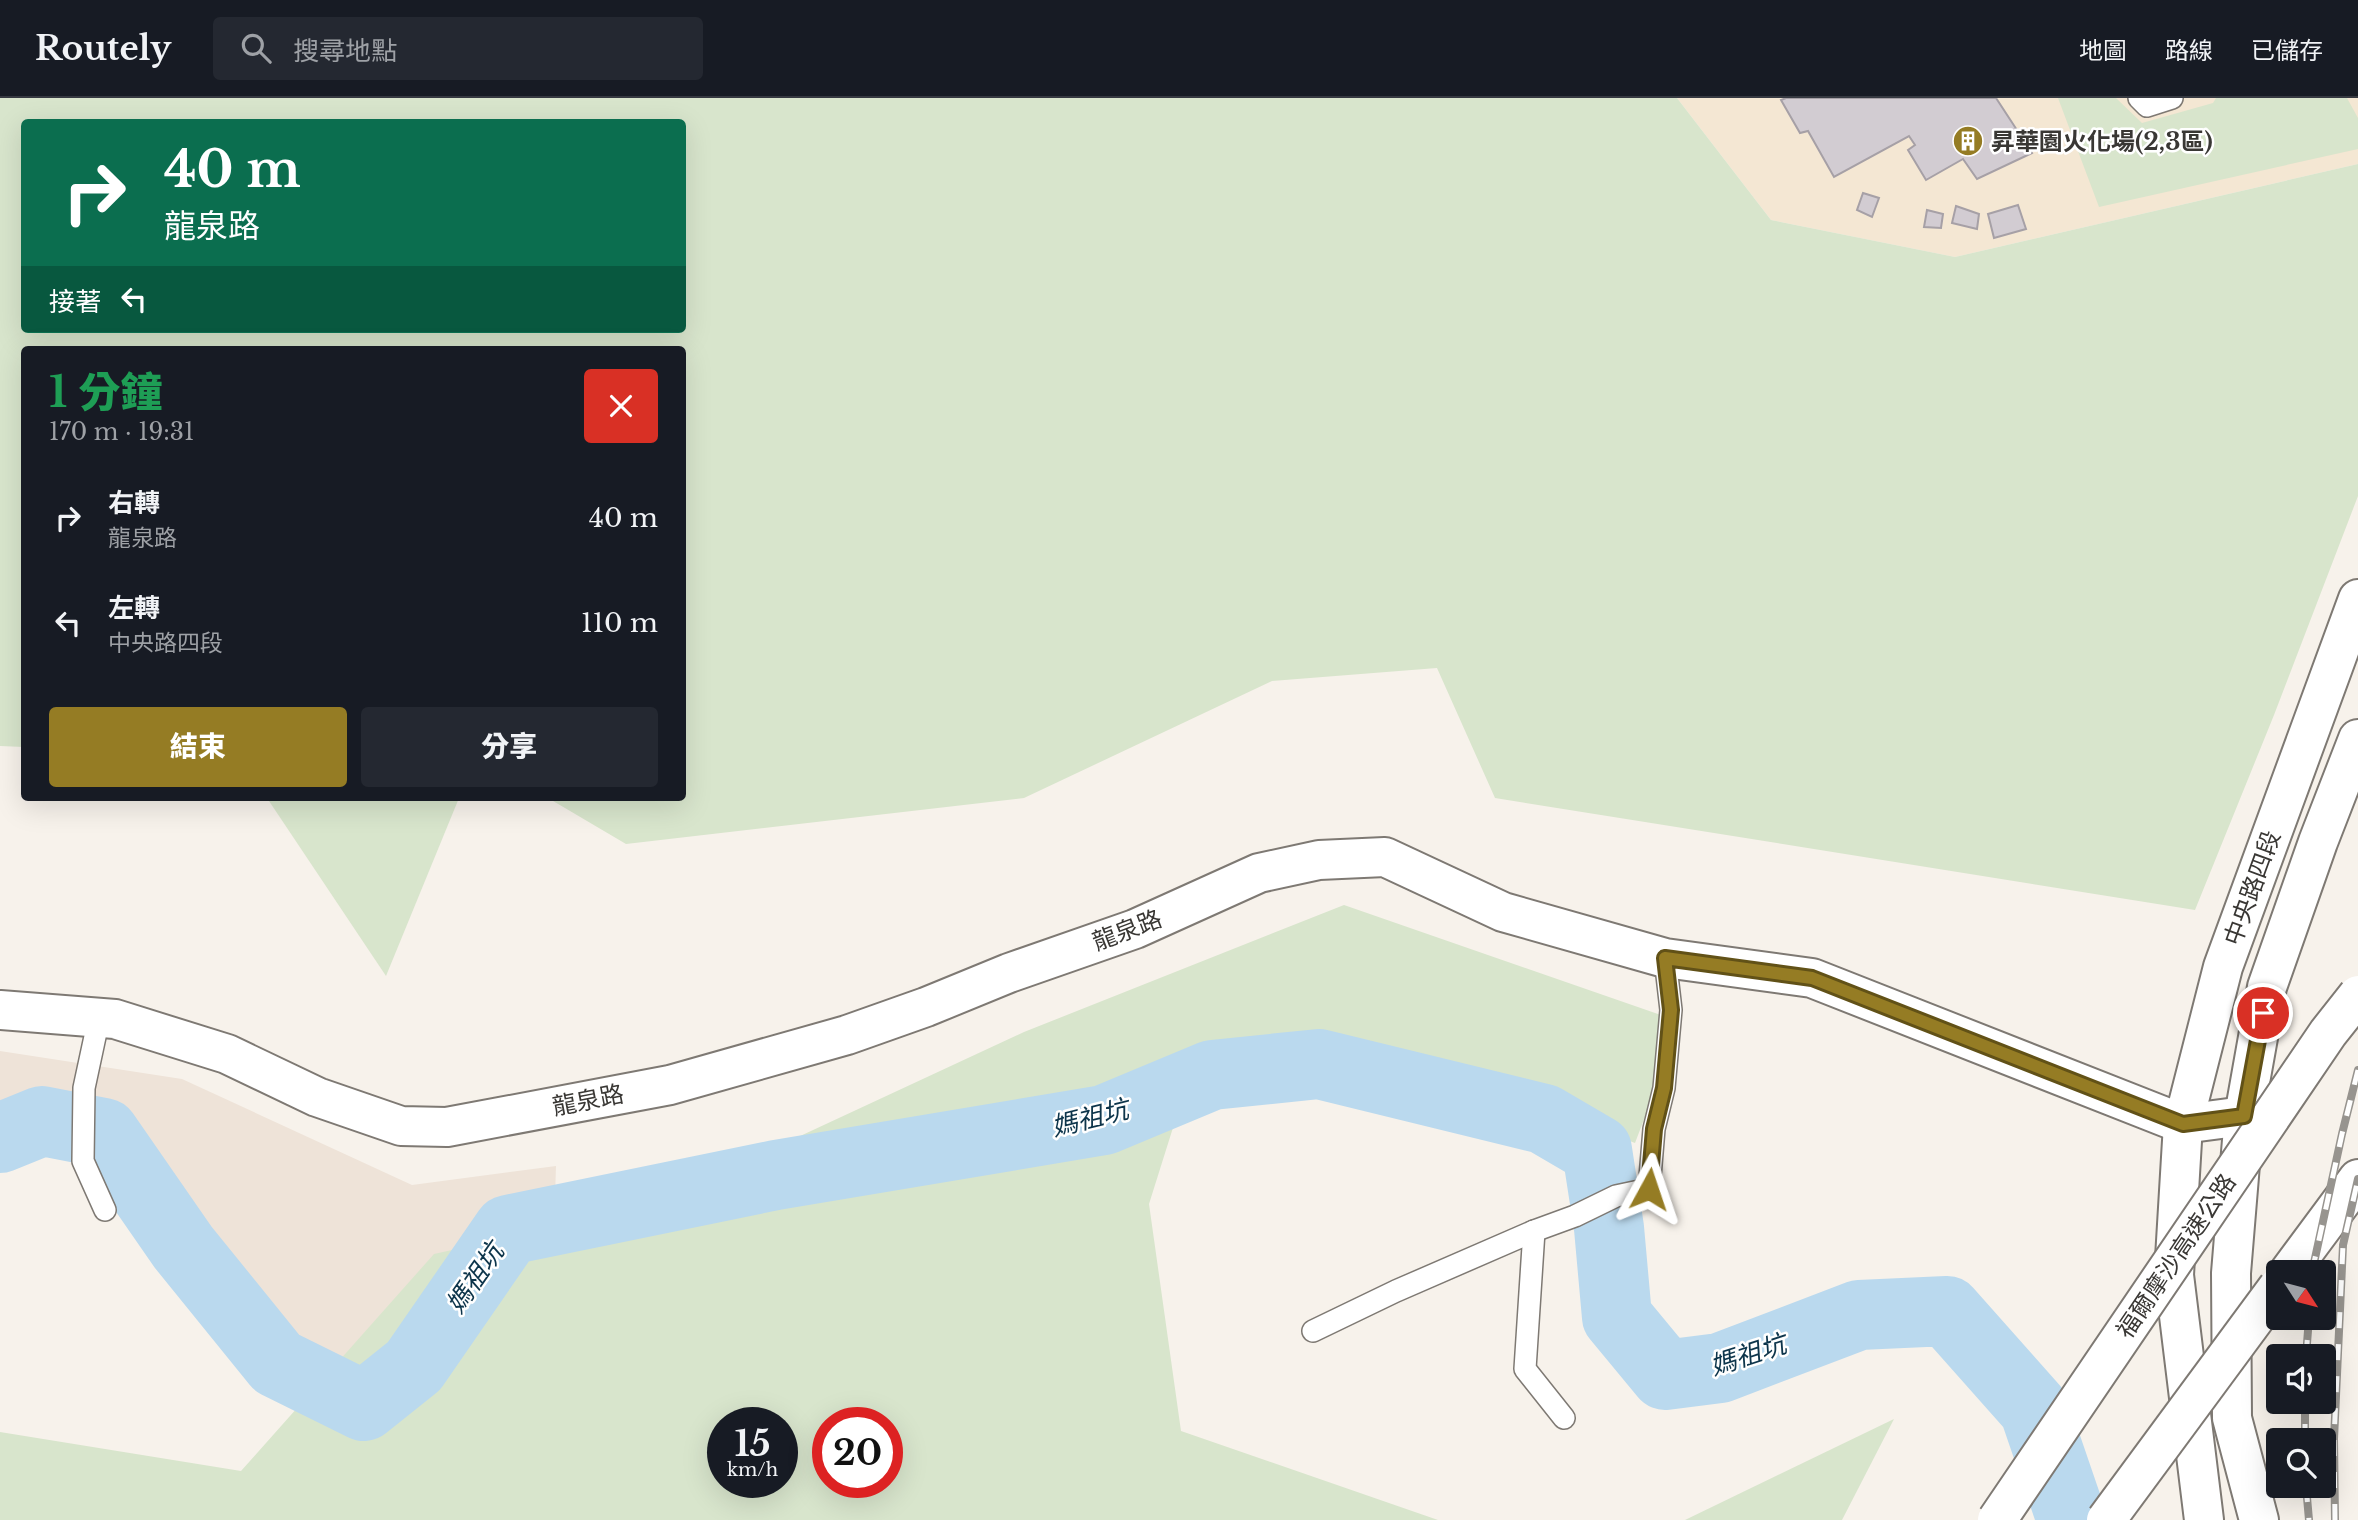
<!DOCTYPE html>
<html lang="zh-TW">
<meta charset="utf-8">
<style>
:root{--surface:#171b24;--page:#242831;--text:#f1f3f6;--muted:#9ea1a6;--line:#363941;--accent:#957c24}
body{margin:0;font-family:"Libre Baskerville","Noto Sans TC",serif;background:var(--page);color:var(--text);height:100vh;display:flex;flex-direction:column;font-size:26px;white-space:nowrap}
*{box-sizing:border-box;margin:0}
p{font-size:23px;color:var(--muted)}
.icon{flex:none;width:38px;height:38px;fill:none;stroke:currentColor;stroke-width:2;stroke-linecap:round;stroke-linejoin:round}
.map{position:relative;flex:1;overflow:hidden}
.panel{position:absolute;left:21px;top:248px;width:665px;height:455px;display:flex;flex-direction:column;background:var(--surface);border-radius:7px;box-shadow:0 7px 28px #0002}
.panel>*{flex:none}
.top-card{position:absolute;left:21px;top:21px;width:665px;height:214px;border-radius:7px;box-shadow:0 7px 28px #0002;background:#0b6e4f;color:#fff;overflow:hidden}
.needle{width:46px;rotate:126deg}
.fabs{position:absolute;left:2266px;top:1162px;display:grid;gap:14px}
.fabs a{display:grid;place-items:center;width:70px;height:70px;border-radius:7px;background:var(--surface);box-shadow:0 7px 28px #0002;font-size:35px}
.speed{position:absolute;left:707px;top:1309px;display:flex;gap:14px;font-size:35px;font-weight:700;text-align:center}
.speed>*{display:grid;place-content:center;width:91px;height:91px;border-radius:50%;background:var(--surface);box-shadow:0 7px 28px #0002;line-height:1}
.speed small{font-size:18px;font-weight:400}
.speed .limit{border:10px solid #d22;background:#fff;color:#111}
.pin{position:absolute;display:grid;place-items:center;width:60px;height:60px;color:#fff;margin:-30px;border:4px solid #fff;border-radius:50%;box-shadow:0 2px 7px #0007}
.me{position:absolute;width:77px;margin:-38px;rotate:5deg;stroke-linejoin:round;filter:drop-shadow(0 0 5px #0008)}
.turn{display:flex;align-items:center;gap:24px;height:147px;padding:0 28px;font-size:32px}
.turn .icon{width:91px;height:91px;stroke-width:2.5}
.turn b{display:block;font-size:49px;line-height:60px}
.then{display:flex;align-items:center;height:66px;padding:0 28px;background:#0003;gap:14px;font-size:26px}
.round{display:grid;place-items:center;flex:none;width:74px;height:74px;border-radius:7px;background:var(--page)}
.headline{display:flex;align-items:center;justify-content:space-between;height:119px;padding:0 28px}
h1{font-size:42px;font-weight:800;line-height:52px;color:#1e9e55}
.button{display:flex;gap:14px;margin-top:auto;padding:14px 28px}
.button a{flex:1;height:80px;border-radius:7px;background:var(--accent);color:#fff;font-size:28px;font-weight:800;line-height:80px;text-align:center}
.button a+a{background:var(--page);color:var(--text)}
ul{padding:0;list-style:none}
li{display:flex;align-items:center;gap:21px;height:105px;padding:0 28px}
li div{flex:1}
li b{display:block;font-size:26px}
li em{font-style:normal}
header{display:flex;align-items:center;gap:42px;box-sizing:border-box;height:98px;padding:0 35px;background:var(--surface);border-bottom:2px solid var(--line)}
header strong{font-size:33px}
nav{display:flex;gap:38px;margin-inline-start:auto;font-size:24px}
.search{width:490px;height:63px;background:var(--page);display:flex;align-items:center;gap:18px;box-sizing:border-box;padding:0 24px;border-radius:7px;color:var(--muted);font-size:26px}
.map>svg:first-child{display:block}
.commercial{fill:#f4e7d3}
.built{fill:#eee3d8}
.green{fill:#d8e5cc;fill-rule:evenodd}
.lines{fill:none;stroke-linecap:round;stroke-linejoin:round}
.river{stroke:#bad9ee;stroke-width:70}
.building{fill:#d2ccd2;stroke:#a6a0a6;stroke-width:2}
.lane-casing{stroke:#7e7973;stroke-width:24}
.street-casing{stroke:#7e7973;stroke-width:42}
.primary-casing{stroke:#7e7973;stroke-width:42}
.highway-casing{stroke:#7e7973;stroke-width:42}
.lane{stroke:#fff;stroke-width:21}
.street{stroke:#fff;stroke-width:38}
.primary{stroke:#fff;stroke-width:38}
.highway{stroke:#fff;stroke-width:38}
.rail-casing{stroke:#97948f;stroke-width:8}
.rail{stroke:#fff;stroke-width:5;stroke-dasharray:16;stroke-linecap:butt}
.highway-bridge-casing{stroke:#7e7973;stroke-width:42;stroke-linecap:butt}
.highway-bridge{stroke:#fff;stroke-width:38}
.route-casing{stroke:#615117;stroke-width:18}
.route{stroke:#957c24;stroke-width:12}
.labels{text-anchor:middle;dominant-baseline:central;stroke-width:5;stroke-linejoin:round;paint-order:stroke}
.poi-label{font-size:24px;font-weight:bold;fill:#393734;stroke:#fff;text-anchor:start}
.street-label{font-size:24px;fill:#393734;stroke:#fff}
.water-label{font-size:26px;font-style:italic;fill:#0d354b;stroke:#fff}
</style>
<header>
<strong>Routely</strong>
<div class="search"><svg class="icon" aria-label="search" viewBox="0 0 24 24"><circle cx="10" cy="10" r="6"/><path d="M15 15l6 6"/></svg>搜尋地點</div>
<nav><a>地圖</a><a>路線</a><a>已儲存</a></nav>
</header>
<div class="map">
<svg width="2358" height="1422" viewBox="0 0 2358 1422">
<rect width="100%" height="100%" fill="#f7f2eb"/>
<polygon class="commercial" points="1677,0 2358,0 2358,66 1955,159 1771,122"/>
<polygon class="built" points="0,953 182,981 412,1087 556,1068 553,1160 359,1304 252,1206 167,1074 85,1005 0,1012"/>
<g class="green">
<path d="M0 0H1677L1771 122 1955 159 2358 66V398L2274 617 2195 812 1495 700 1437 570 1272 583 1024 700 626 746 548 700H682V252H24V649L0 648ZM24 24H682V231H24Z"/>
<polygon points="2058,0 2116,0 2142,25 2213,5 2216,0 2347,0 2358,20 2358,51 2099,109"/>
<polygon points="267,700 459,700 386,878"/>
<path d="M1344 807 1681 924 1635 1045 1437 969 1199 947 1149 1106 1181 1333 1438 1422H0V1334L241 1373 434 1156 652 1107 1024 934ZM723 1325H782V1384H723ZM828 1325H887V1384H828Z"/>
<polygon points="1894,1321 1842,1422 1685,1422"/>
</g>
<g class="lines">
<polyline class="river" points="0,1040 42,1023 104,1035 183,1149 277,1265 364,1308 414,1268 508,1132 776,1077 1104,1022 1212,977 1319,966 1544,1021 1597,1052 1609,1130 1617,1219 1665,1277 1720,1270 1859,1217 1947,1213 2034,1311 2072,1422"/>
</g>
<g class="building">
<polygon points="1786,0 1996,0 2032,55 1977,81 1963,61 1926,82 1908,52 1915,47 1909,38 1834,79 1808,33 1800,35 1781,2"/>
<polygon points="1863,95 1879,100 1872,119 1857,112"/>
<polygon points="2018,107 2026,131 1994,140 1988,116"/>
<polygon points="1956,108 1979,116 1977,131 1952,125"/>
<polygon points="1927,112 1943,116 1941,130 1924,129"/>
</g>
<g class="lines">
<g class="lane-casing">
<g id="lane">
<polyline points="2139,0 2147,8 2172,0"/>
<polyline points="99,920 84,990 83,1063 105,1112"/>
<polyline points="1534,1133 1525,1271 1564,1320"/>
<polyline points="1313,1233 1396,1193 1534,1133 1575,1118 1616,1098 1649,1091 1654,1031 1664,990 1671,912 1665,860"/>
</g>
</g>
<g class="street-casing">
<polyline id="street" points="0,912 115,921 227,956 317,999 401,1028 447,1029 670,987 847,937 926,909 1009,875 1135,831 1259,775 1319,762 1385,759 1503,814 1665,860 1812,880 2183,1026 2244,1018"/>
</g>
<g class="primary-casing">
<g id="primary">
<polyline points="2204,1422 2174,1177 2183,1026 2223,869 2358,501"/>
<polyline points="2259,1422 2232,1320 2231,1175 2244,1018 2267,889 2318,744 2358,641"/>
</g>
</g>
<g class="highway-casing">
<polyline id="highway" points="2289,1174 2358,1081"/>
</g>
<use href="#lane" class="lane"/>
<use href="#street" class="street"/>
<use href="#primary" class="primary"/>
<use href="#highway" class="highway"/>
<g class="rail-casing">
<g id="rail">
<polyline points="2312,1174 2342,1036 2358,972"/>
<polyline points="2306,1258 2309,1220"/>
<polyline points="2305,1342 2305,1304"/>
<polyline points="2306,1388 2309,1422"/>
<polyline points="2335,1422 2334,1341 2343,1147 2358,1081"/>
</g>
</g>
<use href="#rail" class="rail"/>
<g class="highway-bridge-casing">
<g id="highway-bridge">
<polyline points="1997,1422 2328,935 2358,897"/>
<polyline points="2106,1422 2278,1189"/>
</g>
</g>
<use href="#highway-bridge" class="highway-bridge"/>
</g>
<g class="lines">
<g class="route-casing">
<polyline id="route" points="1649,1091 1654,1031 1664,990 1671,912 1665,860 1812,880 2183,1026 2244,1018 2263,915"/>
</g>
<use href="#route" class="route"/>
</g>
<defs>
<g id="building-disc" transform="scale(1.575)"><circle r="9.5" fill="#957c24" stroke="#fff"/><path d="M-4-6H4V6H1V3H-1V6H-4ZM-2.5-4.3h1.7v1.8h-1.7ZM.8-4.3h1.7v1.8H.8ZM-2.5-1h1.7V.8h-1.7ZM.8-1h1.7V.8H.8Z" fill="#fff"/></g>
</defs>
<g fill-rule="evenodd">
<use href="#building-disc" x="1968" y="43"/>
</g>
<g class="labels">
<g class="poi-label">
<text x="1991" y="43">昇華園火化場(2,3區)</text>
</g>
<g class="street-label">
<text transform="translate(2252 790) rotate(-70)">中央路四段</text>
<text transform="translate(1127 832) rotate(-21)">龍泉路</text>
<text transform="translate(588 1002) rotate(-11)">龍泉路</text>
<text transform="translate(2176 1158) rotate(-56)">福爾摩沙高速公路</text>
</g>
<g class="water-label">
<text transform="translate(1090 1020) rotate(-14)">媽祖坑</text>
<text transform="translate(475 1180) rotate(-55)">媽祖坑</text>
<text transform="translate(1748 1257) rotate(-18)">媽祖坑</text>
</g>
</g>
</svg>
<div class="fabs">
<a><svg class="needle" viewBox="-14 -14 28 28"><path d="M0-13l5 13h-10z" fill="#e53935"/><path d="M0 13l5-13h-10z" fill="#9ea1a6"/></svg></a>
<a><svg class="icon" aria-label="sound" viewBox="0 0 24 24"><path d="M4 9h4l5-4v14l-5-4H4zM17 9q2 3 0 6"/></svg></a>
<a><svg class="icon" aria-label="search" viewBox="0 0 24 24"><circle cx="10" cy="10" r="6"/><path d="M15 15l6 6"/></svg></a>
</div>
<div class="speed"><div>15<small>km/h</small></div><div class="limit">20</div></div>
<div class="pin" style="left:2263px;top:915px;background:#d93025"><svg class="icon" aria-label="arrive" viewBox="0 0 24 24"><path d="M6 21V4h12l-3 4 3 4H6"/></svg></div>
<svg class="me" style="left:1649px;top:1091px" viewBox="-20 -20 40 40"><path d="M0-17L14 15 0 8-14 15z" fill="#957c24" stroke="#fff" stroke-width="4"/></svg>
<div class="top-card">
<div class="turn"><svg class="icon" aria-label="right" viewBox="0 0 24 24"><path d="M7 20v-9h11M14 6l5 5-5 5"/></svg><div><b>40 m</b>龍泉路</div></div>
<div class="then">接著<svg class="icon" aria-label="left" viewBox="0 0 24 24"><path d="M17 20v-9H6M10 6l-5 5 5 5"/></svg></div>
</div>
<section class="panel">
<div class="headline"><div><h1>1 分鐘</h1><p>170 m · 19:31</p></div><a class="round" style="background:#d93025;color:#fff"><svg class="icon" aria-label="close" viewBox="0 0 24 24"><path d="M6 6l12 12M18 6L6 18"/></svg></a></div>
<ul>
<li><svg class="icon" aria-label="right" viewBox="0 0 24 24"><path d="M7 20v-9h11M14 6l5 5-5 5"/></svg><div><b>右轉</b><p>龍泉路</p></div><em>40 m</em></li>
<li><svg class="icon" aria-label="left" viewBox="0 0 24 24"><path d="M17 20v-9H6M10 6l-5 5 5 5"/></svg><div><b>左轉</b><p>中央路四段</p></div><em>110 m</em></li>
</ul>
<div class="button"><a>結束</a><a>分享</a></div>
</section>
</div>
